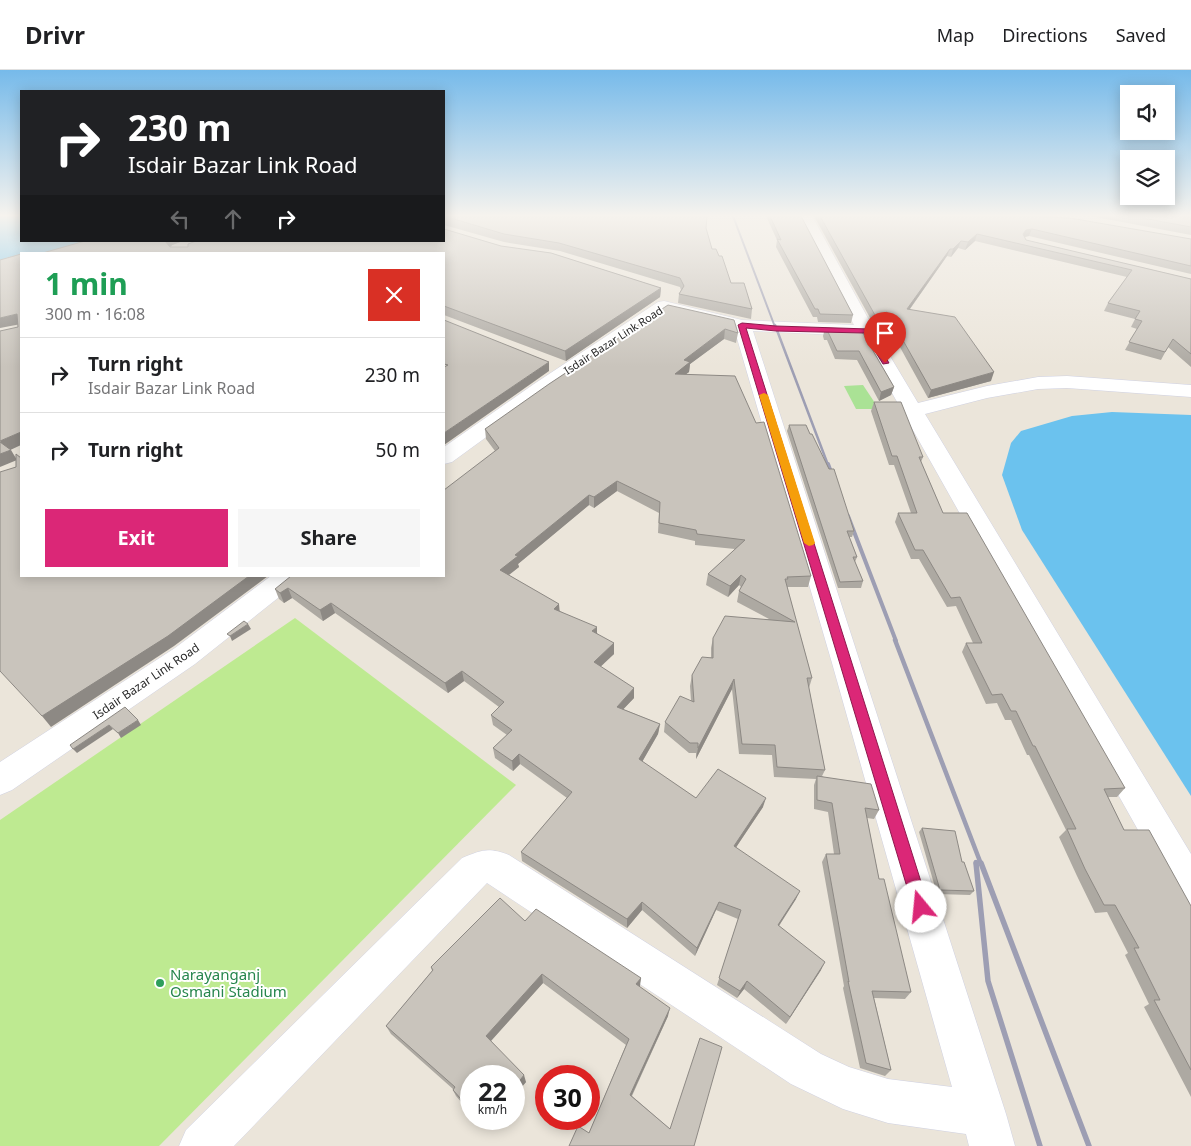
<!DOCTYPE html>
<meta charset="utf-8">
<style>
:root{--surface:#fff;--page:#f6f6f6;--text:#202124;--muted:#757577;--line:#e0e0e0;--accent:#db2777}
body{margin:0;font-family:"Noto Sans",sans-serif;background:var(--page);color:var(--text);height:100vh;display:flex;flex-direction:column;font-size:19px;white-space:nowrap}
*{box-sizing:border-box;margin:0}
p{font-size:16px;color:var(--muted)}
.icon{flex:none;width:28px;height:28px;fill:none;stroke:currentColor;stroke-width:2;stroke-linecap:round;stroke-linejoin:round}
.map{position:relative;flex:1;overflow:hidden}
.details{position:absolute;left:20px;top:182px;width:425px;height:325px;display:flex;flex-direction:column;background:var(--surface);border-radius:0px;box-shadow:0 2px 12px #0003}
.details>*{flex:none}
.guide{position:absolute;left:20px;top:20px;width:425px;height:152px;border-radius:0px;box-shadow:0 2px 12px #0003;background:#202124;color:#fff;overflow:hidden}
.tools{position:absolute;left:1120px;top:15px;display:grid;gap:10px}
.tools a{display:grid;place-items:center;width:55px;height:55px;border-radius:0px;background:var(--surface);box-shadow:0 2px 12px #0003;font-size:25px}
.speed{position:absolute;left:460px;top:995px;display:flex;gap:10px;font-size:25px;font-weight:700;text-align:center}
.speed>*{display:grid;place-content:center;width:65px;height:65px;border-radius:50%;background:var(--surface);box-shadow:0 2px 12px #0003;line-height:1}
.speed small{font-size:12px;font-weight:400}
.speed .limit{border:8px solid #d22;background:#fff;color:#111}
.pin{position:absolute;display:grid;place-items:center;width:42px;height:42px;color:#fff;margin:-51px -21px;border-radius:50% 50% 50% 0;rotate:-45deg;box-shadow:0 0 5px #0007}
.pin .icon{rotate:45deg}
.me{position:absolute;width:55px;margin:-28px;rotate:343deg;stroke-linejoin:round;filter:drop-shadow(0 0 4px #0008)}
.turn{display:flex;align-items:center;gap:18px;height:105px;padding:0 25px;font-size:22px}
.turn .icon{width:65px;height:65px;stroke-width:2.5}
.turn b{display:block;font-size:35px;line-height:42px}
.lanes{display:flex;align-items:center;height:48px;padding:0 25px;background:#0003;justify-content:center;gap:25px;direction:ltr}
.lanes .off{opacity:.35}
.round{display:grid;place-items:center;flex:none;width:52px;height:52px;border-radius:0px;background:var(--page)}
.summary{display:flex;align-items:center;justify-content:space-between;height:85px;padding:0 25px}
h1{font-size:30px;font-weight:700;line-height:38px;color:#1e9e55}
.button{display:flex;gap:10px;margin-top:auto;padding:10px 25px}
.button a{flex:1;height:58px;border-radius:0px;background:var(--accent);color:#fff;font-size:20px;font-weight:700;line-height:58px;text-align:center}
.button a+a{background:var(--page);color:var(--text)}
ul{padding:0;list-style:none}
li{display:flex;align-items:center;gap:15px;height:75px;padding:0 25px;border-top:1px solid var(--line)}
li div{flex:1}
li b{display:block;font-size:19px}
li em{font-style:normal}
header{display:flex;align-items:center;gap:30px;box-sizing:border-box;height:70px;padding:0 25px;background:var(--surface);border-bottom:1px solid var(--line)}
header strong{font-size:24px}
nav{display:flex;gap:28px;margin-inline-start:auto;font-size:18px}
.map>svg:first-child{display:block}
.green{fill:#aae295}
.pitch{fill:#beea91}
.water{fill:#6bc2ee}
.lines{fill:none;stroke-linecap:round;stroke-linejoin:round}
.minor-casing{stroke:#cfd1e2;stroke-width:1}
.minor{fill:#fff;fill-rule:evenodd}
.rail-far4{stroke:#9d9eb3;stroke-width:2}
.rail-far3{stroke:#9d9eb3;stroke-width:2.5}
.rail-far2{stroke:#9d9eb3;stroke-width:4}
.rail-far1{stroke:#9d9eb3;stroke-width:4.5}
.rail{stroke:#9d9eb3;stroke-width:5.5}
.wall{fill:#ada9a2}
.shaded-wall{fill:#8d8984}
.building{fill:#c9c4bc;stroke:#8d8984}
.route{fill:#db2777;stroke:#8e194d}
.slow{fill:#f59e0b}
.leisure-dot{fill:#2e9e5b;stroke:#fff;stroke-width:2}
.labels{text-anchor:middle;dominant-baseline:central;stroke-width:4;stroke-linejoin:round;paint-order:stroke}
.far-street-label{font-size:11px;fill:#282828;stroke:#fff}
.street-label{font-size:12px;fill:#282828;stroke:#fff}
.near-leisure-label{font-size:15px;fill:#27864d;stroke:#fff;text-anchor:start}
</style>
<header>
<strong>Drivr</strong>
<nav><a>Map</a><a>Directions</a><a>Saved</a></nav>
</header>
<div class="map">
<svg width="1191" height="1076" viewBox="0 0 1191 1076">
<rect width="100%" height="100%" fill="#ebe5da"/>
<polygon class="green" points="863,315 879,339 856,339 844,316"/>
<polygon class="pitch" points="295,548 516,715 159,1076 0,1076 0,750"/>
<g class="water">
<polygon points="0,146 21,146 21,171 107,171 59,184 21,184 21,192 0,197"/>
<polygon points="1112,342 1191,345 1191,726 1022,460 1002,405 1011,373 1021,361 1072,346"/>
</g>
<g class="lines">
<g class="minor-casing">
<g id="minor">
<path d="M798 146H812L875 261 918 333 987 316 1038 307 1067 306 1191 315V327L1067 318 1038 319 987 328 925 344 1191 784V836L1178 831 860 266 753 261 1006 1044 1015 1076H969L966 1064 888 1053 843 1039 791 1014 487 813 234 1076H179L186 1060 462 788C482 780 488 777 509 785L821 984 849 997 888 1009 952 1017 832 593 734 258 667 242 548 322 452 392 444 394V377L534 314 658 232 664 231 742 250 854 255Z"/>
<polygon points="271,506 302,506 298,512 195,594 12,720 0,725 0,692 175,578"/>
</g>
</g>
<use href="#minor" class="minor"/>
<polyline class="rail-far4" points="733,146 775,257"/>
<polyline class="rail-far3" points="775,255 828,395"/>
<g class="rail-far2">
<polyline points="828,394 835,413"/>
<polyline points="848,446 896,571"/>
</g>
<g class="rail-far1">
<polyline points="895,570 981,794"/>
<polyline points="976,792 976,794"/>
</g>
<g class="rail">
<polyline points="976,793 988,911 1040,1076"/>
<polyline points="981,793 1089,1076"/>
</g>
</g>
<g class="wall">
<polygon points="444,146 706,158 712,179 719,186 731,213 752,239 751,249 678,233 679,224 681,220 680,217 560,181 504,172 444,155"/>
<polygon points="766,146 801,146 853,245 851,253 818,252 817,247 813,247 776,177 777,170"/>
<polygon points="814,146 1030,146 1191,169 1191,204 1029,166 1025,167 1026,170 1191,209 1191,297 1168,277 1161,290 1125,280 1137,259 1131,257 1135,249 1104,241 1108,233 1127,207 975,171 965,180 958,178 951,187 947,186 910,239 991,311 928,328 885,250 874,255"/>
<polygon points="1090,146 1191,146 1191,165"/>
<polygon points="444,159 501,176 551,183 661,218 660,227 566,291 444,245 444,184 39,184 85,171 183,171 172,175 171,177 188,177 188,174 196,171 444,171"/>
<polygon points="668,235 738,263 736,273 724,269 690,294 689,302 686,304 811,506 808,517 787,517 812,608 809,618 825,700 822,706 879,740 874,749 867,748 879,809 911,922 905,929 874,928 891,1000 885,1006 860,998 843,918 844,916 822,792 826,784 834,784 828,742 814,739 814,715 816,709 774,707 772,685 739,684 732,619 696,689 696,683 689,683 664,662 665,652 691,631 690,616 692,605 711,587 711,578 713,568 769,549 737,532 739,521 741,517 739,515 728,527 706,515 708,504 735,479 695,475 695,471 658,463 659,443 617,421 594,438 589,435 518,494 519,497 509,505 560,541 597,563 614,584 600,596 634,628 623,639 660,654 658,664 642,692 696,728 763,737 736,777 796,829 779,856 821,900 786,954 744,919 737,928 717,915 738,849 716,840 695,886 642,840 627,858 522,791 521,782 567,728 520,694 513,701 495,688 493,678 507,665 493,655 491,645 499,637 464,611 448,623 335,543 323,551 292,528 284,533 279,529 275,519 444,506 495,381 486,369 485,359"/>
<polygon points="825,258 861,260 894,317 891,325 879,331 857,290 835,289 827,270 824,270 823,266"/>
<polygon points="874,332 923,387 921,392 943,443 1125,718 1117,727 1108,727 1124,760 1191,836 1191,1027 1144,937 1149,934 1125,885 1128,883 1107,842 1095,843 1077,806 1059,767 1066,760 1029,685 1027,685 1011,650 1005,650 997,633 986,634 962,582 966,573 973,573 956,536 947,537 919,489 911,489 895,452 898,443 911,443 894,395 889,395 871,341"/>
<polygon points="789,355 810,364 854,461 852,467 849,467 857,487 855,492 863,511 861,518 838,518 787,361"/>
<polygon points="922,758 962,792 974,821 970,825 937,824 919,762"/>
<polygon points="525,851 641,908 639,917 668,946 632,1026 670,1059 694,1076 589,1063 626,975 543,913 491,971 526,1012 514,1026 514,1006 471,1006 471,1043 456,1026 453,1020 453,1019 391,964 386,956 432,901 431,897"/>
<polygon points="487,1049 496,1049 493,1053"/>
</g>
<g class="shaded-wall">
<polygon points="1032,159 1029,166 1024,167 1023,164 1026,160"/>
<polygon points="977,164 975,171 965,180 968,172"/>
<polygon points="165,171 183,171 172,175 168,180"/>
<polygon points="961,171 958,178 951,187 953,179"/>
<polygon points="950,179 947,186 904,247 907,239"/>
<polygon points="661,218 660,227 566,291 565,281"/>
<polygon points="887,242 885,250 874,255 876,247"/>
<polygon points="17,244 21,254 0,258 0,248"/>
<polygon points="725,259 724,269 690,294 689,302 674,313 675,304 684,290"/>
<polygon points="549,292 549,301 444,375 444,363"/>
<polygon points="994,302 991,311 928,328 931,320"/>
<polygon points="894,317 891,325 879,331 881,322"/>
<polygon points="21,362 21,375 6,382 0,371"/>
<polygon points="11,380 17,390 0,397 0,384"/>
<polygon points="617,411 617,421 594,438 594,427"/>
<polygon points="589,425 589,435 518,494 519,497 502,510 500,500 515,485"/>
<polygon points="741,505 739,515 728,527 730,516"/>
<polygon points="249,506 268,506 174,576 51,657 42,646"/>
<polygon points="288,518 292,528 284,533 280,523"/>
<polygon points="331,533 335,543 323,551 320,540"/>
<polygon points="559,534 560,545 554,539"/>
<polygon points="248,554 251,559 232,571 230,566"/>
<polygon points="597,557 597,568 592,561"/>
<polygon points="614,573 614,584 594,603 594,592"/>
<polygon points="462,601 464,611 448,623 445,613"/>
<polygon points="734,609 732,619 696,689 698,678"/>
<polygon points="634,618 634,628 616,647 617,637"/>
<polygon points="138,650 141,655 121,668 118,663"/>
<polygon points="660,654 658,664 638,699 639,689"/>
<polygon points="109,655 113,659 77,683 73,679"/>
<polygon points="519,684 520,694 513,701 512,691"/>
<polygon points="766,728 763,737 731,785 734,776"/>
<polygon points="800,821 796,829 774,863 778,855"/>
<polygon points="642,832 642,840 627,858 627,849"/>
<polygon points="719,832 716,840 695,886 697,878"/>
<polygon points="825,892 821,900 786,954 790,947"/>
<polygon points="542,904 543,913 489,973 486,966"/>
<polygon points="641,908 640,916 635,923 636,914"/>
<polygon points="747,911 744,919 737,928 740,921"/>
<polygon points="670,938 668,946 629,1031 630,1025"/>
<polygon points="524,1005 526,1012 514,1026 514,1018"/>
<polygon points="470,1034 471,1036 471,1043 468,1037"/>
<polygon points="491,1049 496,1049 493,1053"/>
</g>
<g class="building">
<polygon points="444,146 707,146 706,158 712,179 716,179 719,186 722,186 731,213 744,213 752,239 679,224 684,216 680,208 559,173 504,164"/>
<polygon points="770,146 801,146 853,245 820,244 818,239 815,239 777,169 781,170"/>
<polygon points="820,146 1030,146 1070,148 1191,169 1191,196 1032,159 1026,160 1023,164 1026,170 1191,209 1191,284 1173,269 1165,282 1129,272 1142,251 1135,249 1140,241 1108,233 1132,200 977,164 968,172 961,171 953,179 950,179 907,239 955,247 994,302 931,320 887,242 876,247"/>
<polygon points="1131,146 1191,146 1191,157"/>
<polygon points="444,159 501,176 551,183 661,218 565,281 444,236 444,184 39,184 85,171 165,171 170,177 188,177 188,174 196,171 444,171"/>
<polygon points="21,184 21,362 0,371 0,261 18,257 17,244 0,248 0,190"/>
<polygon points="668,235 734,250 738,263 725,259 684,290 690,292 675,304 735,306 756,353 764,352 811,506 787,507 788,509 785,509 812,608 807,608 825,700 777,697 775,675 742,674 734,609 698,678 698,673 690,673 665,652 680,626 694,632 692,605 702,587 713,588 713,568 725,546 795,552 739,521 746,509 741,505 730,516 708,504 745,470 697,464 696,460 659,453 660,432 617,411 594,427 589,425 515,485 518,486 500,500 559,534 554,539 597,557 592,561 614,573 594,592 634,618 617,637 660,654 639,689 696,728 718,699 766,728 734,776 800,821 778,855 825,892 790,947 747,911 740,921 719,908 741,840 719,832 697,878 642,832 627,849 521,782 572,722 519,684 512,691 493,678 512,660 491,645 504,632 462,601 445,613 331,533 320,540 288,518 280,523 275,519 291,506 444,506 444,420 499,378 485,359 549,314"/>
<polygon points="444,250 549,292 444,363 444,297 448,295 444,294"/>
<polygon points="825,258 861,260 894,317 881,322 859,281 837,281 828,262 826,262"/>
<polygon points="874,332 901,332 923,387 919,387 943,443 967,443 1125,718 1104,719 1124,760 1149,760 1191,836 1191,1000 1154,930 1160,930 1134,878 1139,878 1115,835 1104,835 1085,799 1067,759 1076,759 1035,676 1033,676 1016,641 1011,641 1002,624 992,625 966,573 982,573 960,527 951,528 923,480 915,480 898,443 917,443 897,386 892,386"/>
<polygon points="789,355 806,355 810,364 812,364 829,399 834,399 854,461 847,461 857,487 853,487 863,511 840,512"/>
<polygon points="0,372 11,380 0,384"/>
<polygon points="16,384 21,388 21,506 249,506 168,566 42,646 0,601 0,402 16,397"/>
<polygon points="244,551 248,554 230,566 227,564"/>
<polygon points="125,637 138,650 118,663 109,655 73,679 70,675"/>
<polygon points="817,706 871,714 879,740 865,738 879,809 884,809 911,922 872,921 891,1000 866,993 848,911 849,912 826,784 840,784 832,733 817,730"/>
<polygon points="922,758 955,761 962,792 964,792 974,821 940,820"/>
<polygon points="500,828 525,851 536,839 641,908 636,914 670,938 630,1025 670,1059 700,968 722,977 694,1076 569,1076 578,1056 589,1063 629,969 542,904 486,966 524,1005 514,1018 514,1006 471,1006 471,1035 470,1034 468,1037 453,1020 455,1017 386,956 433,900 431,897"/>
</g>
<linearGradient id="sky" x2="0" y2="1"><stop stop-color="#76baea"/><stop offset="0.49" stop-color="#f6f3ee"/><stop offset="1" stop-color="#f6f3ee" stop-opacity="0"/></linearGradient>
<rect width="1191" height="297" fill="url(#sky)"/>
<polygon class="route" points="742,253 776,256 869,259 889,293 883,294 864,263 776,261 746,258 929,837 927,843 921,845 915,843 913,837 738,255"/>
<polygon class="slow" points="764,323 768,325 815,473 813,475 809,476 804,473 759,325"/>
<circle class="leisure-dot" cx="160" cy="913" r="5"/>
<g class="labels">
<g class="far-street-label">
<text transform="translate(613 270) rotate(-33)">Isdair Bazar Link Road</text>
</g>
<g class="street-label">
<text transform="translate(146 611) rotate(-34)">Isdair Bazar Link Road</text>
</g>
<g class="near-leisure-label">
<text x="170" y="904">Narayanganj<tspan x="170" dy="17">Osmani Stadium</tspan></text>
</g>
</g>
</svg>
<div class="tools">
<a><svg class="icon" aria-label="sound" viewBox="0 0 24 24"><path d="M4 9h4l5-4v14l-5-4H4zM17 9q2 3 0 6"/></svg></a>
<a><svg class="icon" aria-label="layers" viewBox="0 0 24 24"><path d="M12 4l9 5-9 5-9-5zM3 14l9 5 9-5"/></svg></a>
</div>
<div class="speed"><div>22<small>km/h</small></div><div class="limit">30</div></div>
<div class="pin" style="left:885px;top:293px;background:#d93025"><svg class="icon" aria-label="arrive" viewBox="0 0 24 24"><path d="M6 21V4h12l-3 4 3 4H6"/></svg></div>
<svg class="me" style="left:921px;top:837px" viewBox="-20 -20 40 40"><circle r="19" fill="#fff"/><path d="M0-13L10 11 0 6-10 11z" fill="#db2777"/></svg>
<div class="guide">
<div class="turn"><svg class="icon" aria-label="right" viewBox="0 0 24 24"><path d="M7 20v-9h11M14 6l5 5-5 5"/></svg><div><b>230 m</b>Isdair Bazar Link Road</div></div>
<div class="lanes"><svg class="icon off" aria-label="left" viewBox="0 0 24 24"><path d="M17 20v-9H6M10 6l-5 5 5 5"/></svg><svg class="icon off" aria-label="ahead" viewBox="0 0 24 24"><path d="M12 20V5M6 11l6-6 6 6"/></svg><svg class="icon" aria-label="right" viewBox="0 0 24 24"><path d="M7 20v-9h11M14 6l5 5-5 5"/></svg></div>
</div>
<section class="details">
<div class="summary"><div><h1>1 min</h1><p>300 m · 16:08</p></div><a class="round" style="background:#d93025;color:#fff"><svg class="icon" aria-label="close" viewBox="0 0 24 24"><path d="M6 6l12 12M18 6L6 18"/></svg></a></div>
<ul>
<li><svg class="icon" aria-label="right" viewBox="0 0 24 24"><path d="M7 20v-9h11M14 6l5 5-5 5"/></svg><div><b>Turn right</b><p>Isdair Bazar Link Road</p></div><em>230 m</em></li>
<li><svg class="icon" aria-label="right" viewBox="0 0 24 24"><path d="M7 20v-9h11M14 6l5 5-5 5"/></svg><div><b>Turn right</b></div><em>50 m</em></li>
</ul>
<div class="button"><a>Exit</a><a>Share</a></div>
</section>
</div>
